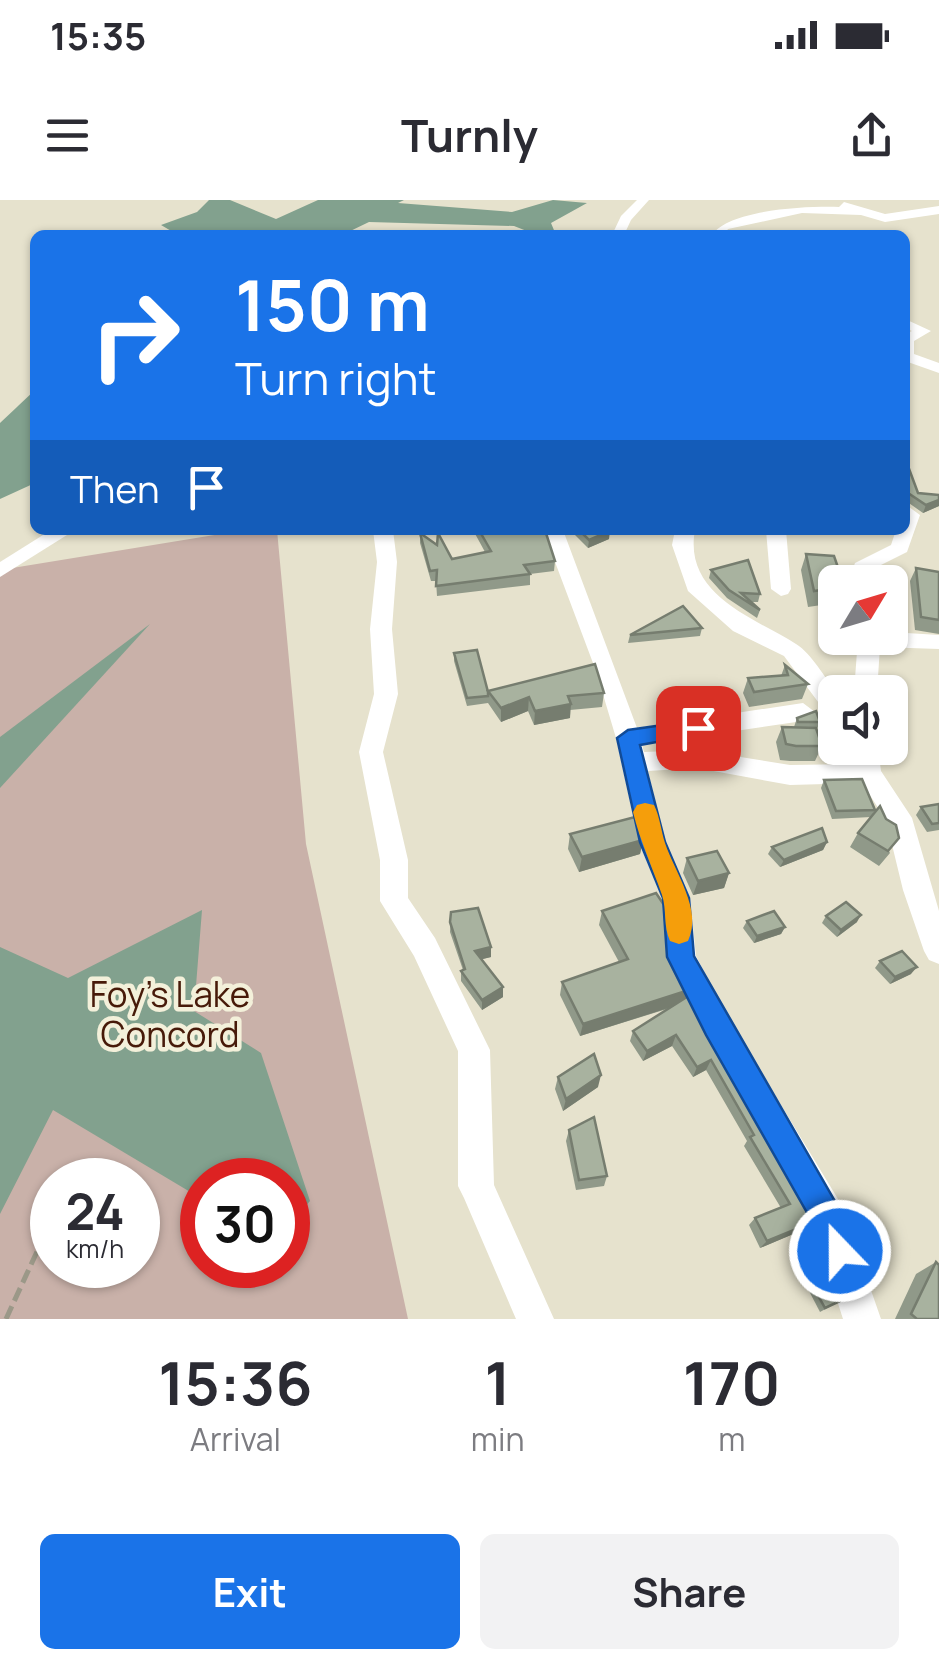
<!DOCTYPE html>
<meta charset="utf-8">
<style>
:root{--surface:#fff;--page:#f2f2f3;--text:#2b2b33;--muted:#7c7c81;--accent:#1a73e8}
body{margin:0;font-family:Manrope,sans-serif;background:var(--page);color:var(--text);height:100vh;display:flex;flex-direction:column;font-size:38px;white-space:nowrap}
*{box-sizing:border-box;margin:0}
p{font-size:32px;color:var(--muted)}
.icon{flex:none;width:55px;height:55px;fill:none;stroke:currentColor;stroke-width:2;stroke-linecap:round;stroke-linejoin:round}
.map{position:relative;height:1119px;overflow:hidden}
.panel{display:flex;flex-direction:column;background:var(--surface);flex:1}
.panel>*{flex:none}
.guide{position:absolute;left:30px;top:30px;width:880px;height:305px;border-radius:15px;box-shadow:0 2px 8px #0004;background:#1a73e8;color:#fff;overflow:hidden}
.needle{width:65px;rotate:52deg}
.tools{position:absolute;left:818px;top:365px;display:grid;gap:20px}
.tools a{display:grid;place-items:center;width:90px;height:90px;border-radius:15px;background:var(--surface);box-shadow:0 2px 8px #0004;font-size:50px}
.speed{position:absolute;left:30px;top:958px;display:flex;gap:20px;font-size:50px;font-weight:700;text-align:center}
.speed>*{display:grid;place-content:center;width:130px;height:130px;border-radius:50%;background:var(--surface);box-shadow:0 2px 8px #0004;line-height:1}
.speed small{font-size:25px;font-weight:400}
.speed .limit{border:15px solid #d22;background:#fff;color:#111}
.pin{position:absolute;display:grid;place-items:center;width:85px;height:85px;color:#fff;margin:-42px;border-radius:20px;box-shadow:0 5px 15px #0006}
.me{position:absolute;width:110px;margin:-55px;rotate:338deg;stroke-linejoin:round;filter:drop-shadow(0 0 8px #0008)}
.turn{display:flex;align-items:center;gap:35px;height:210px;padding:0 40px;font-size:45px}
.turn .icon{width:130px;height:130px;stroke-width:2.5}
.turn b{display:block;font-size:70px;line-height:85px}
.then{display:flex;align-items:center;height:95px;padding:0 40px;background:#0003;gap:20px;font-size:38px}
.eta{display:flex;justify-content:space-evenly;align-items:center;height:170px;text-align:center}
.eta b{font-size:60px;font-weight:700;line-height:70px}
.button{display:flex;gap:20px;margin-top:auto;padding:20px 40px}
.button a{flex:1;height:115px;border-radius:15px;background:var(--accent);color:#fff;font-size:40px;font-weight:700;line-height:115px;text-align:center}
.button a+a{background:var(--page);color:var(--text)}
.status{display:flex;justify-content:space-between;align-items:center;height:70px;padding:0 50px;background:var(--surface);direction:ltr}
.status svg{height:28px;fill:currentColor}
header{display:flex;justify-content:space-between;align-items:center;height:130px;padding:0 40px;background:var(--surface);font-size:45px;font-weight:700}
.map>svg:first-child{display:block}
.green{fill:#c9b1a9;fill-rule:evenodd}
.water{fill:#82a18e}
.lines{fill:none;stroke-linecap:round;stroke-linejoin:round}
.path{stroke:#9b9888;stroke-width:5;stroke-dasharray:14 6;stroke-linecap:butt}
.minor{fill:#fff;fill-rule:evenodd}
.wall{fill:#909989}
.shaded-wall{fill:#767d6f}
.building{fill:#a8b29f;stroke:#767d6f;stroke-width:2.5}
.route{fill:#1a73e8;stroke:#114b97;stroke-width:2.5}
.slow{fill:#f59e0b}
.labels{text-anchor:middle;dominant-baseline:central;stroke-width:9;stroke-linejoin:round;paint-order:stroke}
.near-park-label{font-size:35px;fill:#471a09;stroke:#f3f0da}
</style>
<div class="status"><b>15:35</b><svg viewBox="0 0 49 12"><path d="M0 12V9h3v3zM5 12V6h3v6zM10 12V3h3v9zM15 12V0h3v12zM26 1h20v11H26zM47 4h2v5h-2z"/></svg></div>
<header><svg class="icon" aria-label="menu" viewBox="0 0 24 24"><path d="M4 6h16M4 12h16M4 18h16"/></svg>Turnly<svg class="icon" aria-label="share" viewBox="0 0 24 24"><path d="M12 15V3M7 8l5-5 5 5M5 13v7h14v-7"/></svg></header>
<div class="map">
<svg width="939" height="1119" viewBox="0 0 939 1119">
<rect width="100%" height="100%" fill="#e6e2cd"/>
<path class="green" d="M245 330H277L306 644 408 1119H0V370ZM52 980H138V1065H52ZM202 980H288V1065H202Z"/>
<g class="water">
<polygon points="209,0 230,0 276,19 318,0 404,0 398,3 512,12 553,0 587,3 551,23 556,35 537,35 514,26 369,22 342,35 178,35 161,25 197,12"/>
<polygon points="35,190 35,283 0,299 0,223"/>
<polygon points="150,424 0,588 0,537"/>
<polygon points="202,710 194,811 261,853 310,1001 288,1026 288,980 202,980 202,999 53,910 0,1014 0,747 68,778"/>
</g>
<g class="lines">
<polyline class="path" points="6,1119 52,1019"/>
<g class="minor">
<polygon points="637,0 649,0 631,20 624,35 612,35 621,16"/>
<path d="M844 2 885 14 939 6V14L885 22 861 15 802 13 728 29 724 35H712C730 9 808 6 839 7Z"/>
<polygon points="905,119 931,131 914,141 914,154 939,163 939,173 905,161 905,134 912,131 905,128"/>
<polygon points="905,304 920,315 907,352 871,370 868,382 848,382 855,363 891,345 896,330 905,330"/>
<polygon points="51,330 75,330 0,377 0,362"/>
<polygon points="373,330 393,330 397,362 392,429 398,494 383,552 408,660 408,698 435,738 490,850 494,985 554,1119 516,1119 464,998 458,986 458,851 414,756 380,701 380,660 359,552 374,494 370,429 377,362"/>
<polygon points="543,330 563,330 637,528 803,503 815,512 803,521 642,545 644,552 697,550 790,565 855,564 854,548 878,548 881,571 912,618 939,711 939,764 929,760 924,751 903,690 886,620 862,583 790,585 697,568 648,571 665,643 690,698 696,756 727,816 841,1004 881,1119 843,1119 813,1025 705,836 666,757 662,698 639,643 616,538 596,471"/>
<path d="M675 330H695C683 395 753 417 796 444 812 454 825 478 836 492L835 517 827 514 784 456 733 431 688 391 672 345Z"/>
<polygon points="766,330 786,330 791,389 788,394 781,396 771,389"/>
<polygon points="890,432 939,435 939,449 880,447 877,492 854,492 858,438 890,438"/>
</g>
</g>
<g class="wall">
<polygon points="905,258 918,293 939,295 939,306 923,313 906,301"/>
<polygon points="473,330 545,330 555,361 554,371 530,374 530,385 437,396 436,381 431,381 420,343 420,333 452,359 485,352"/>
<polygon points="570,330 609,330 609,339 588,348"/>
<polygon points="806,354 835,382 835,403 808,407 801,370"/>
<polygon points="916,368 939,372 939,434 915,430 910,381"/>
<polygon points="711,370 760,394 758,402 751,402 760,410 757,418 727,398 709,378"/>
<polygon points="702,428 700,436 628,443 630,435"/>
<polygon points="454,453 488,491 604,493 602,507 570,510 570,518 534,525 528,511 501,522 488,503 467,506 454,461"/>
<polygon points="785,465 808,484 802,499 749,507 743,493 748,478 781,476"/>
<polygon points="797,518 820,522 817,529 822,546 815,561 790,561 780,560 776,542 782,527 794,527"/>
<polygon points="824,580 875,610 871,617 890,653 879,666 850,647 858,633 871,617 832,619 821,588"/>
<polygon points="939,604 939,630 927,632 916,615 921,607"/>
<polygon points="570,634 643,640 640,654 579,672 568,649"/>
<polygon points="827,642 823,650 780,667 768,654 772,647"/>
<polygon points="687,658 729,673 724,688 693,695 683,673"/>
<polygon points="602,711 667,745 687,797 835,1074 827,1080 798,1032 760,1048 749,1025 755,1018 781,1008 744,946 747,941 706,870 693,877 672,846 643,861 630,841 633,831 670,808 580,836 560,795 562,782 619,762 599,725"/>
<polygon points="451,712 491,747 491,757 482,759 503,787 503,797 482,810 461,781 461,771 463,770 450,732"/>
<polygon points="826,716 857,722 837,737 822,723"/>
<polygon points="747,721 785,727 781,734 754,743 743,728"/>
<polygon points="880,761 911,774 890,784 875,768"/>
<polygon points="558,877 598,887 563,911 555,889"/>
<polygon points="569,930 607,976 604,986 576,990 566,941"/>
<polygon points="936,1062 939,1119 895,1119 916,1074"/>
<polygon points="814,1088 840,1101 820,1112 809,1091"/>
</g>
<g class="shaded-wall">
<polygon points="939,300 939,306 923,313 926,305"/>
<polygon points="610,331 609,339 588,348 589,340"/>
<polygon points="529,497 528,511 501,522 501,508"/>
<polygon points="571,504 570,518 534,525 535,511"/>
<polygon points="643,640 640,654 579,672 582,657"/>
<polygon points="827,642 823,650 780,667 784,660"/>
<polygon points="729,673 724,688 693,695 698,681"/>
<polygon points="861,715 857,722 837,737 841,730"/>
<polygon points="785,727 781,734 754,743 757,736"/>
<polygon points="491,747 491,757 475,761 475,751"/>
<polygon points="917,767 911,774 890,784 895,777"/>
<polygon points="503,787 503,797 482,810 482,800"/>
<polygon points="689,790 684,803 580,836 583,824"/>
<polygon points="676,835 672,846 643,861 647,851"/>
<polygon points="711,860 706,870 693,877 697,867"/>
<polygon points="601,875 598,887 563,911 566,899"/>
<polygon points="806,1025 798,1032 760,1048 767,1041"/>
</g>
<g class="building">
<polygon points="905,258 918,293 939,295 939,300 926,305 908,293 905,304"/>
<polygon points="479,330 545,330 555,361 524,365 530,374 436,386 437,370 430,371 420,333 437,345 438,333 452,359 491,351"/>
<polygon points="579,330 609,330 610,331 589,340"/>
<polygon points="806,354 834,356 843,382 835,382 835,388 814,391"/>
<polygon points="748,360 760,394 741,393 760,410 729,390 711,370"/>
<polygon points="916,368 939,372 939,420 921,417"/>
<polygon points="683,406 702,428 630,435"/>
<polygon points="477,450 488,492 488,496 467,498 454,453"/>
<polygon points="595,464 604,493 568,496 571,504 535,511 529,497 501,508 488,491"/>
<polygon points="785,465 808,484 754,492 748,478 788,475"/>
<polygon points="816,511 820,522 798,522 797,518"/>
<polygon points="782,527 816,528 822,546 796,546 786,544"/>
<polygon points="862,579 875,610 836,611 824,580"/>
<polygon points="939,604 939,623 932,624 921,607"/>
<polygon points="880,606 886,619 896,625 899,638 888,651 858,633"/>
<polygon points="635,617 643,640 582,657 570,634"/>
<polygon points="822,628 827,642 784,660 772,647"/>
<polygon points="717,651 729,673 698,681 687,658"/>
<polygon points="656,693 664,705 667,745 689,790 583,824 562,782 628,759 602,711"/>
<polygon points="846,702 861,715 841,730 826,716"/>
<polygon points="478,708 491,747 475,751 503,787 482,800 461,771 465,769 450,722 451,712"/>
<polygon points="774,711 785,727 757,736 747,721"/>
<polygon points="902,751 917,767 895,777 880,761"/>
<polygon points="690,795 817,1019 835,1074 806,1025 767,1041 755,1018 790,1004 750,937 754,935 711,860 697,867 676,835 647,851 633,831"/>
<polygon points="594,854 601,875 566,899 558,877"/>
<polygon points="594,917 607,976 579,980 569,930"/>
<polygon points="936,1062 939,1065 939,1119 917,1119 911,1114"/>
<polygon points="833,1079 840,1101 825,1108 814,1088"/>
</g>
<polygon class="route" points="698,520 706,522 709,528 706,533 640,545 665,642 689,698 694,756 844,1017 856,1051 851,1063 840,1068 828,1063 814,1025 706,835 667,757 663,698 640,642 617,538 628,530"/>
<path class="slow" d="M645 603 654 605C660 617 661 631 665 643 675 673 703 710 688 741L679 744 670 741C663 726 667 710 662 695 652 666 640 641 633 612L637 605Z"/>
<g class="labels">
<g class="near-park-label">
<text x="170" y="794">Foy’s Lake<tspan x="170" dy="40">Concord</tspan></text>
</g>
</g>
</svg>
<div class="tools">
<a><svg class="needle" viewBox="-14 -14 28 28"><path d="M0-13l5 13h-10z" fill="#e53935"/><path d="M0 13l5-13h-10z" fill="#7c7c81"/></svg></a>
<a><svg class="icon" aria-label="sound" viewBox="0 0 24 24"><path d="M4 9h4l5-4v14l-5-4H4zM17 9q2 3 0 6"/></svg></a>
</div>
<div class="speed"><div>24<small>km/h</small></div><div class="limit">30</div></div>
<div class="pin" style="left:698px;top:528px;background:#d93025"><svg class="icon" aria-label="arrive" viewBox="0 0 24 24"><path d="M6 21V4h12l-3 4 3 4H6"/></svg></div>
<svg class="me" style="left:840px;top:1051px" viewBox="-20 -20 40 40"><circle r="17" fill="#1a73e8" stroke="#fff" stroke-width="3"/><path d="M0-11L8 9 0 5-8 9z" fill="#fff"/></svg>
<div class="guide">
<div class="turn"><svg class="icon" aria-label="right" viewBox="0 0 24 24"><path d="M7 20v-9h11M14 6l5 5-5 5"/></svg><div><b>150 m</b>Turn right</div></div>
<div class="then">Then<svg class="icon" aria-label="arrive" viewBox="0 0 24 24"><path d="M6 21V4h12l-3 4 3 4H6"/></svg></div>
</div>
</div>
<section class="panel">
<div class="eta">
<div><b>15:36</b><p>Arrival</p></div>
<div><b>1</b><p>min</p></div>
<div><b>170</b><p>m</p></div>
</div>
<div class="button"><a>Exit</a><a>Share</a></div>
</section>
